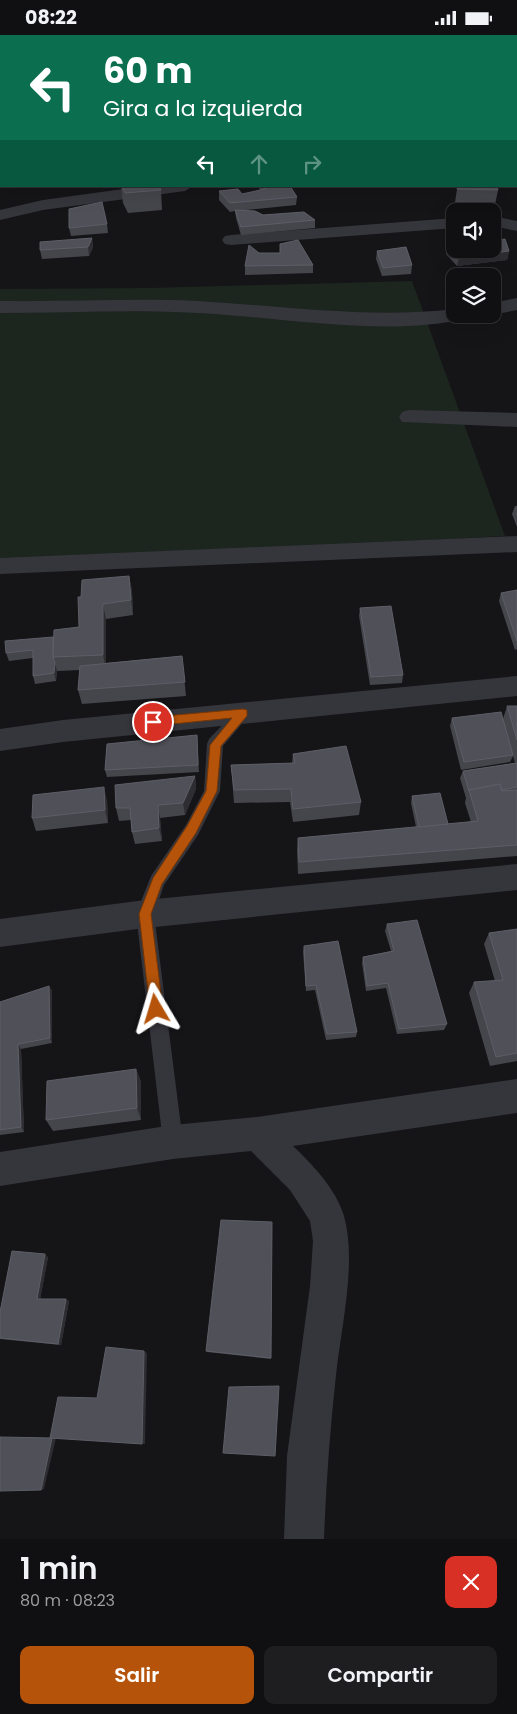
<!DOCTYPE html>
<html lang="es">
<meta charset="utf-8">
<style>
:root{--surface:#100f11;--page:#1e1d1f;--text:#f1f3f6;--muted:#9c9c9f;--line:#302f31;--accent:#b45309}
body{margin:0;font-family:Poppins,sans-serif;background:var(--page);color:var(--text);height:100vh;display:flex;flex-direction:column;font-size:19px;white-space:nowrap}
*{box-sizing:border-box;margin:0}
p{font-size:16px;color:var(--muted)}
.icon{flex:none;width:28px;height:28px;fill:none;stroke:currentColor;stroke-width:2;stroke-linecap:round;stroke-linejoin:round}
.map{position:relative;height:1504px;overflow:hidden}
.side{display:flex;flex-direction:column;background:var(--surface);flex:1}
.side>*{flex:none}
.top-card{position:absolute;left:0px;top:0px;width:518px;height:152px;box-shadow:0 5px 20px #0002,0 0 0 1px var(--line);background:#0b6e4f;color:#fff;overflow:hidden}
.tools{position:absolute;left:446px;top:168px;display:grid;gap:10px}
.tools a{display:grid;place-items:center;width:55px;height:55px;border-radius:10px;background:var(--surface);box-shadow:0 5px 20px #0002,0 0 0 1px var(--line);font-size:25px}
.pin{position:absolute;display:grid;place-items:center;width:42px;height:42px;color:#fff;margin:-21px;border:2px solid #fff;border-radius:50%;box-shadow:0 1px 5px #0007}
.me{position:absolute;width:55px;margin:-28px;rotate:353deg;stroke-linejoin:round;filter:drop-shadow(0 0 4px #0008)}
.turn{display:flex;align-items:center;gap:18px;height:105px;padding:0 20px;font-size:22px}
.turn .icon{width:65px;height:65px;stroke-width:2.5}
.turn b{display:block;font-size:35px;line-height:42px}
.lanes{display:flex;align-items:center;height:48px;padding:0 20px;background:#0003;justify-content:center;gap:25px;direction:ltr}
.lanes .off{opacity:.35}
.round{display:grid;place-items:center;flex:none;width:52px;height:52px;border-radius:10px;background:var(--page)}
.summary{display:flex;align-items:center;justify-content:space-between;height:85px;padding:0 20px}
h1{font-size:30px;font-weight:600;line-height:38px}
.button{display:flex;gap:10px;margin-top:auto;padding:10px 20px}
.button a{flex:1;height:58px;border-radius:10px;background:var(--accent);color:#fff;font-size:20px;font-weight:600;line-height:58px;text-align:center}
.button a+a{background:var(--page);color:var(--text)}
.status{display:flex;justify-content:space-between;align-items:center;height:35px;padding:0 25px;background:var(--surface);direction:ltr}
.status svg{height:14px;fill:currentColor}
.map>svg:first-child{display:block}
.green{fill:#1c251e}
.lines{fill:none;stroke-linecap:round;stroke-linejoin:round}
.lane{fill:#35353c;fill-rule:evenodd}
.street{fill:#35353c;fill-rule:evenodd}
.secondary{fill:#43444c;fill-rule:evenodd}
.wall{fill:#45454c}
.shaded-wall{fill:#2e2d32}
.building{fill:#505058;stroke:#5d5e67}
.route{fill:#b45309;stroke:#753606}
</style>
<div class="status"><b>08:22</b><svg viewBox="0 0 49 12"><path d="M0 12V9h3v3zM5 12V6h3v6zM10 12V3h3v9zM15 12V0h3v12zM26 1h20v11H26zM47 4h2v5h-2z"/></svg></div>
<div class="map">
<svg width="517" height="1504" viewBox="0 0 517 1504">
<rect width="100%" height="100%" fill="#151417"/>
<g class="green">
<polygon points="0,0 111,0 1,1 0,80"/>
<polygon points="412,246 505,501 0,528 0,254 147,253"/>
</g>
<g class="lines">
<polygon class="lane" points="243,672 248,674 251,678 223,711 220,756 198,800 164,850 154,879 183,1107 180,1114 173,1117 166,1114 163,1107 136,879 151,841 186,790 204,756 207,709 209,704 238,674"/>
<g class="street">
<rect x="473" y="0" width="14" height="1"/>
<rect x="0" y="80" width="1" height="10"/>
<rect x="516" y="100" width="1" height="10"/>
<rect x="516" y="125" width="1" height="10"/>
<polygon points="145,151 193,151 185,156 43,175 0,185 0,175 43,165"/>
<polygon points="492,181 517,186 517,196 492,191"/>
<polygon points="455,183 455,193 231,210 225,209 222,205 225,201 231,200"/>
<polygon points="517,263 517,275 492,280 488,279 492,279 492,268"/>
<path d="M0 266C66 267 132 263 197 266 284 271 369 284 455 274V279H471L468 283C388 303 280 282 198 278 132 274 66 278 0 278Z"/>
<polygon points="409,375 517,378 517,392 402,387 399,382 402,377"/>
<polygon points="517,501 517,517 0,539 0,523"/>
<polygon points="517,641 517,661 63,707 0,716 0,694 63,685"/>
<polygon points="517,829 517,855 145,893 0,912 0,884 145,865"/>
<path d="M517 1044V1078L293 1111C313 1130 336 1154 344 1181 357 1228 341 1292 336 1340 330 1395 326 1449 324 1504H284L287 1421 310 1251 313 1206 310 1186 290 1155 251 1116 173 1124 0 1151V1117L173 1090 257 1082Z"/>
</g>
<g class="secondary">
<rect x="516" y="38" width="1" height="8"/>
<rect x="0" y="95" width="1" height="10"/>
</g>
</g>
<g class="wall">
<rect x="230" y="0" width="34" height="1"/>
<polygon points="281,0 303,0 300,1 284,1"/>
<polygon points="121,151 159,151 161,155 162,175 128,178 123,168"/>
<polygon points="258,151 290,151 297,162 296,170 246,175 263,180 315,185 315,193 241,200 236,183 235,176 230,177 219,165 219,156 242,159 260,155"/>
<polygon points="457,154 498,155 494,175 454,174"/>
<polygon points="107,189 108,198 71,201 69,193"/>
<polygon points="92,203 93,212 89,221 42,224 40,215"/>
<polygon points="447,210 509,216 507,225 457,231 446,219"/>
<polygon points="377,216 412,230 411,239 382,241 376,224"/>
<polygon points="259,218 313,230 313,238 245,240 245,231"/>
<polygon points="515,471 517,471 517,492 512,479"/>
<polygon points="129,541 132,556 133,580 106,584 106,628 182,621 186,661 82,669 78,655 80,635 57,636 56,646 35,649 33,641 33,623 9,626 6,618 53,602 79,592 81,562"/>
<polygon points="517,555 517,614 515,615 499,566 501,558"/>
<polygon points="360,573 403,640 402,648 370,650 359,581"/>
<polygon points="507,671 517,671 517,821 298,839 297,815 298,803 416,792 411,768 412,761 448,789 471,787 465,768 466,763 460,743 463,736 515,728 513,721 510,727 461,735 450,691 452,683 503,684"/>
<polygon points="197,700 199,737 107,742 105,735"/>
<polygon points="293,719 361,767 359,780 293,787 290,767 234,768 231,730 292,728"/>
<polygon points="195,741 196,754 185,780 160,783 162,806 135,809 132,797 131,785 119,786 116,773"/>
<polygon points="107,765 108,788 36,796 32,783"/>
<polygon points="387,889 447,989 444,995 397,999 386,953 366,956 362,928 363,922 391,916 385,896"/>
<polygon points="517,894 517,1026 490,1031 469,958 474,947 495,946 484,909 489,898"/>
<polygon points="304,911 357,997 356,1002 326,1005 315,955 306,956 303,917"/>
<polygon points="49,951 52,956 52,1008 21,1014 24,1097 0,1100 0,967"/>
<polygon points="136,1034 141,1047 141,1085 53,1096 46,1085"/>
<polygon points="272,1187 271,1324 207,1317 206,1316"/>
<polygon points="48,1222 40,1264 69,1266 61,1310 0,1304 0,1277"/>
</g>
<g class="shaded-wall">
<polygon points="253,0 264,0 264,1 249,1"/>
<polygon points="293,0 303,0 300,1 293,1"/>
<polygon points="432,0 446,0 431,1"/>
<polygon points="92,203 93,212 89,221 88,212"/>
<polygon points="509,216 507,225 457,231 459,223"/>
<polygon points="129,541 132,556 133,580 131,565"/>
<polygon points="103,569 106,584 106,634 103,620"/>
<polygon points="55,628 57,636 56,646 54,638"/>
<polygon points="195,741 196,754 185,780 183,768"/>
<polygon points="104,752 107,765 108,788 105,775"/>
<polygon points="158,770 160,783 162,806 159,793"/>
<polygon points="49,951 52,956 52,1008 50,1003"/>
<polygon points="18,1009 21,1014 24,1097 21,1092"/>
<polygon points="136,1034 141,1047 141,1085 137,1073"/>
<polygon points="45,1219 48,1222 40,1266 37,1264"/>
<polygon points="66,1264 69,1266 61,1310 58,1309"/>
<polygon points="144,1316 147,1318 145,1409 142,1409"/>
<polygon points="52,1403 56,1403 44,1454 41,1455"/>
</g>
<g class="building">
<polygon points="367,0 394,0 397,1 370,1"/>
<polygon points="122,151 159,151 161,155 125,158"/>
<polygon points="263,151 290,151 297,162 230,168 219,156 238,154 242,159 265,154"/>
<polygon points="458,151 497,151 498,155 457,154"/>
<polygon points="102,167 107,189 69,193 69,174"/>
<polygon points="235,175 255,176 263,180 304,177 315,185 241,192"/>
<polygon points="92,203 88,212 40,215 40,207"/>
<polygon points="505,204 509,216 459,223 447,210 455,209 455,214 492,214 492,206"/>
<polygon points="298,205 313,230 245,231 249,210 259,218 280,218 280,209"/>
<polygon points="406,212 412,230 383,233 377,216"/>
<polygon points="129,541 131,565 103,569 103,620 53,622 54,595 79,592 78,562 81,562 82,545"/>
<polygon points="517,555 517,606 501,558"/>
<polygon points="391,571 403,640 371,642 360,573"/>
<polygon points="53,602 53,622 55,628 54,638 33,641 33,615 6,618 5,606"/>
<polygon points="182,621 185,647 78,655 80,631"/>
<polygon points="507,671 517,671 517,705"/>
<polygon points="501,677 513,720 464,727 452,683"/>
<polygon points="197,700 198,730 105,735 107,709"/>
<polygon points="346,711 361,767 293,774 291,754 234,755 231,730 295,728 293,719"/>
<polygon points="517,728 517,752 502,755 500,749 469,755 469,756 463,736"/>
<polygon points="195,741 183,768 158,770 159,793 132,797 130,773 116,773 115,750"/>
<polygon points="500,749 502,756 517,755 517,810 299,827 298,803 478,786 469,755"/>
<polygon points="104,752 105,775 32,783 33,760"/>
<polygon points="440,758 448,789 419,792 412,761"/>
<polygon points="417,885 447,989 399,994 388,948 367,951 363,922 394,916 387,889"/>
<polygon points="517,894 517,1018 496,1022 474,947 503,945 489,898"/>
<polygon points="338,906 357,997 327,999 316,950 306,951 304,911"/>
<polygon points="49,951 50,1003 18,1009 21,1092 0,1095 0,967"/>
<polygon points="136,1034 137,1073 46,1085 47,1046"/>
<polygon points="221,1185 272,1187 271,1323 206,1316"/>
<polygon points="12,1216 45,1219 37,1264 66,1264 58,1309 0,1303 0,1277"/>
<polygon points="106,1312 144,1316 142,1409 50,1403 58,1362 97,1363"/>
<polygon points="279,1351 275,1421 223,1418 229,1352"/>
<polygon points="0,1402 52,1403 41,1455 0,1456"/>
</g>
<polygon class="route" points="243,674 247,675 247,681 221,711 217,756 196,798 162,849 151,879 163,974 161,978 156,980 152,978 150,974 139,879 153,843 187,791 206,756 210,710 232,683 153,691 148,687 153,682"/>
</svg>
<div class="tools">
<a><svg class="icon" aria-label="sound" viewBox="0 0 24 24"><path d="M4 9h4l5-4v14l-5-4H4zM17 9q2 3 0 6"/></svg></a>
<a><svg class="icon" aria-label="layers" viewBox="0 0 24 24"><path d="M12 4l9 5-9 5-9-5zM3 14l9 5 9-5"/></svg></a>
</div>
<div class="pin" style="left:153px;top:687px;background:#d93025"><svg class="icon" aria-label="arrive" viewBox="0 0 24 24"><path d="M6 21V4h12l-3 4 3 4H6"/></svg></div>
<svg class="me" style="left:156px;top:974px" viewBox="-20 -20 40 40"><path d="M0-17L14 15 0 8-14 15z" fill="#b45309" stroke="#fff" stroke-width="4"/></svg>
<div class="top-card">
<div class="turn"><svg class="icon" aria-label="left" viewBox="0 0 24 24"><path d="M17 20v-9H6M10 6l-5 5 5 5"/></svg><div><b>60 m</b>Gira a la izquierda</div></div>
<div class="lanes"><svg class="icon" aria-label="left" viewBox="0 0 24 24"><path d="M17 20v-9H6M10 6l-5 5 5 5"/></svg><svg class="icon off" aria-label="ahead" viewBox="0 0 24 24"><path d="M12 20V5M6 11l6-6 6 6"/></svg><svg class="icon off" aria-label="right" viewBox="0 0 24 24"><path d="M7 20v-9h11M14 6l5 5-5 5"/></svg></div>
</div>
</div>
<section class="side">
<div class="summary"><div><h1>1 min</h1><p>80 m · 08:23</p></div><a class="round" style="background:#d93025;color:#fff"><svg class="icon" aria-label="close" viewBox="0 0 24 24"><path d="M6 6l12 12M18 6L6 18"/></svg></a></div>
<div class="button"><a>Salir</a><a>Compartir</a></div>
</section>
